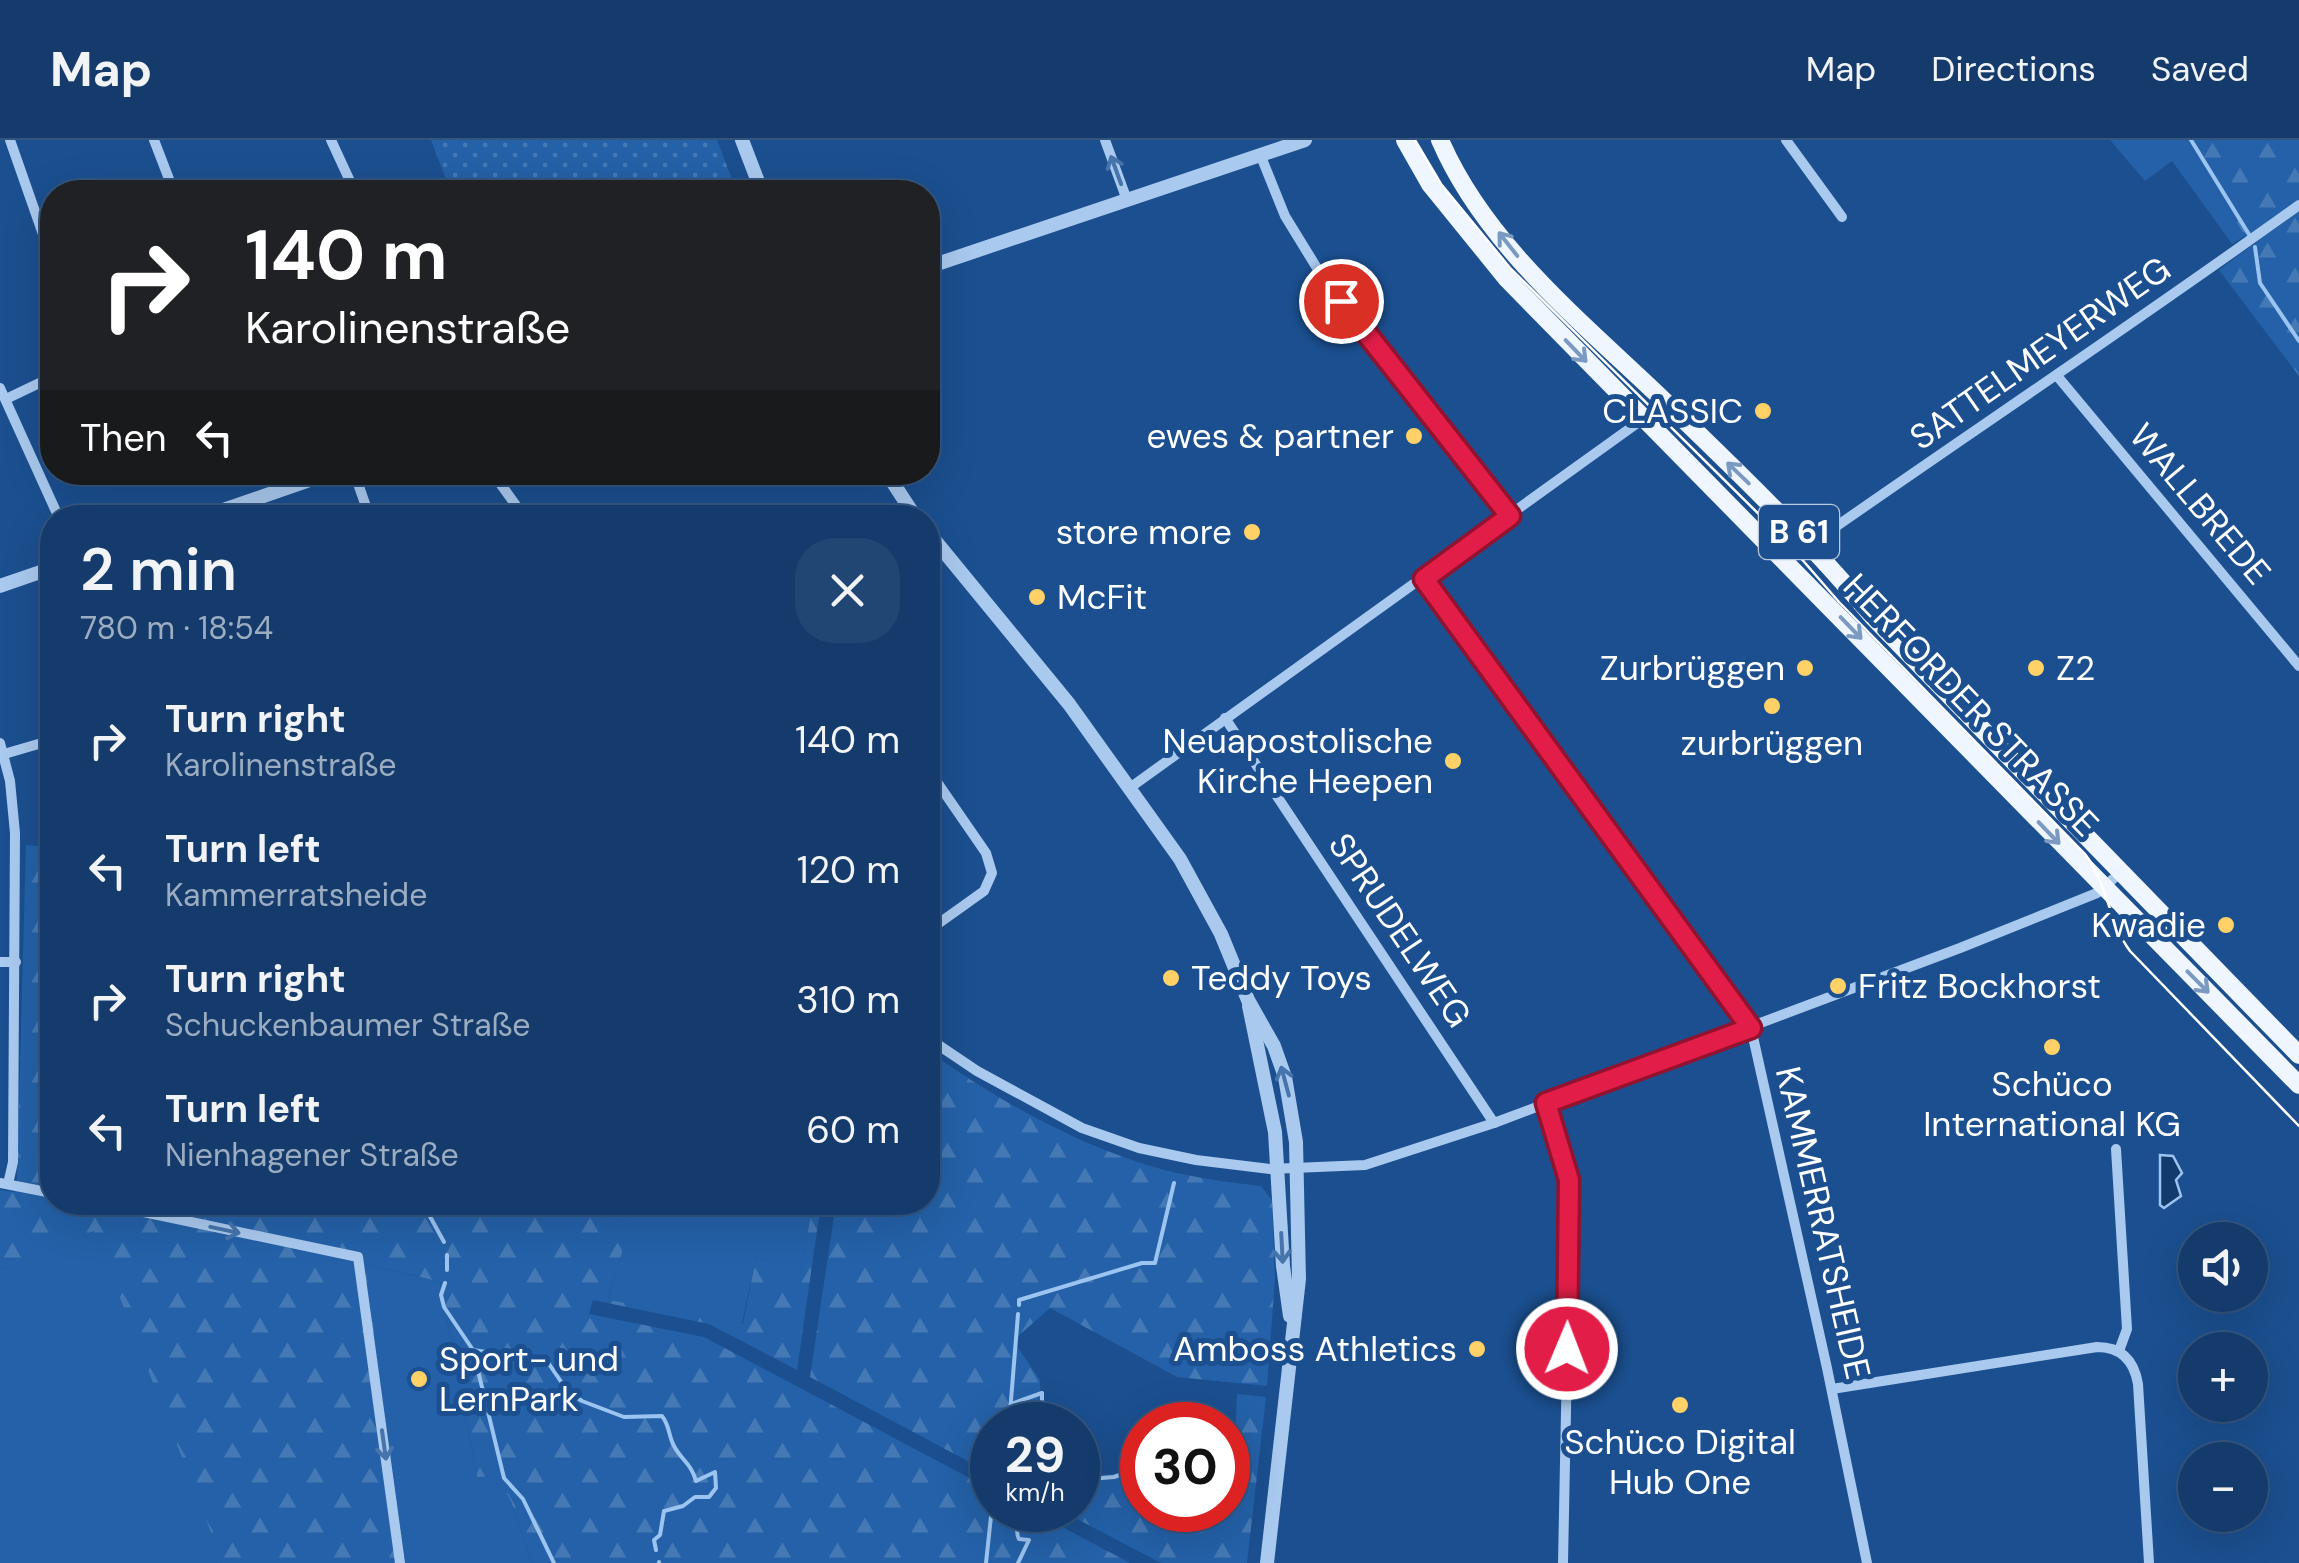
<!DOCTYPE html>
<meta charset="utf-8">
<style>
:root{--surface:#143b6b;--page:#214673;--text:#f1f3f6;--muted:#9dadc1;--line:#33557e}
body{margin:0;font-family:"DM Sans",sans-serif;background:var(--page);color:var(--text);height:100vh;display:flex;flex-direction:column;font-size:38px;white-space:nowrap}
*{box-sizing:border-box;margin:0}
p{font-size:32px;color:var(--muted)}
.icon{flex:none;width:55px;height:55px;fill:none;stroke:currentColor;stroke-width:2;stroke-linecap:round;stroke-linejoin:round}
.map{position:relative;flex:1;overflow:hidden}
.panel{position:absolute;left:40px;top:365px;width:900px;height:710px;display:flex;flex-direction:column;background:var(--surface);border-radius:40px;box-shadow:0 10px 40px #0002,0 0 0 2px var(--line)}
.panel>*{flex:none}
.hud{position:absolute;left:40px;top:40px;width:900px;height:305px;border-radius:40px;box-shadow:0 10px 40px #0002,0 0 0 2px var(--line);background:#202124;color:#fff;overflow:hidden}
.controls{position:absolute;left:2178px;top:1082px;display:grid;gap:20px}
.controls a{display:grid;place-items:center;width:90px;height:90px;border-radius:50%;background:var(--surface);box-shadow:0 10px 40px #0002,0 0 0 2px var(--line);font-size:50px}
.speed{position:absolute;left:970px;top:1262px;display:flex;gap:20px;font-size:50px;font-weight:700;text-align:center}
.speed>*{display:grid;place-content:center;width:130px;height:130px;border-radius:50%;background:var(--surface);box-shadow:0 10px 40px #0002,0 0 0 2px var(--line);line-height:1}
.speed small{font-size:25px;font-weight:400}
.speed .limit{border:15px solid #d22;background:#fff;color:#111}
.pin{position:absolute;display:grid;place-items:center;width:85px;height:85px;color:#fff;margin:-42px;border:5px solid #fff;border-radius:50%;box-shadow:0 2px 10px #0007}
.me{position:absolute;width:110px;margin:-55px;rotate:1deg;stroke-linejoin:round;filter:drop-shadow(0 0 8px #0008)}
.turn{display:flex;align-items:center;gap:35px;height:210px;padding:0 40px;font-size:45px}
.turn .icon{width:130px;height:130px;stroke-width:2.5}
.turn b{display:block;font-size:70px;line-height:85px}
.then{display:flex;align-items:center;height:95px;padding:0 40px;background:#0003;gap:20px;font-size:38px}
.round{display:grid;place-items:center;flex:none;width:105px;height:105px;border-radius:40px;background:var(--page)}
.overview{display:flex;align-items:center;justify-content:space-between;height:170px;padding:0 40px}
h1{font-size:60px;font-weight:600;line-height:75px}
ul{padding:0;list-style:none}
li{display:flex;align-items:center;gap:30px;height:130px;padding:0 40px}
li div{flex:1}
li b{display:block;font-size:38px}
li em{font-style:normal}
header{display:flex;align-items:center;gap:60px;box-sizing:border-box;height:140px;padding:0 50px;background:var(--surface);border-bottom:2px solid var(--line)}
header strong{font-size:48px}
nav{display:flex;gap:55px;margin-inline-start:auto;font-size:35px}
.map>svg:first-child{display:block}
.grass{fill:url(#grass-dots)}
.forest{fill:url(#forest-firs)}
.garden{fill:#2461a8}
.water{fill:#123a6d;stroke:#9cc4f0;stroke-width:2.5}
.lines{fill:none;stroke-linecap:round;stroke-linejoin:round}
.stream{stroke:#9cc4f0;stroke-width:4}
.minor{stroke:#a9c9ee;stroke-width:10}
.tertiary{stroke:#a9c9ee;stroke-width:14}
.primary{stroke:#f0f6ff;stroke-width:18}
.tram{stroke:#fff;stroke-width:2.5}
.oneway{stroke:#4674ac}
.oneway2{stroke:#7b9ac1}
.route-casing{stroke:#92132f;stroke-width:25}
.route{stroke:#e11d48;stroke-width:18}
.poi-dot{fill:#ffd166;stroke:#1b4f8f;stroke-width:4}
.labels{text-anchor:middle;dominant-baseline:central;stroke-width:10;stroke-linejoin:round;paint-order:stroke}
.shield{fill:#1b4f8f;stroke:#bbcadd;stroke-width:2.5}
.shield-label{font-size:32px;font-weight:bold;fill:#fff}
.street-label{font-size:35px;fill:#fff;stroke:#1b4f8f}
.poi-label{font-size:35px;fill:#fff;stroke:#1b4f8f;text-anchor:end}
</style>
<header>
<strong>Map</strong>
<nav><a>Map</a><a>Directions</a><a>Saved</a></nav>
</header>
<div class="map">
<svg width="2299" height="1423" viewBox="0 0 2299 1423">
<defs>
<pattern id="grass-dots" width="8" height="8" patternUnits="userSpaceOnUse" patternTransform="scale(2.5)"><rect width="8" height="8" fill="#2461a8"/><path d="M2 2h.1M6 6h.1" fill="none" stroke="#4579b5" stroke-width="1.8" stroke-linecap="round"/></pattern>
<pattern id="forest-firs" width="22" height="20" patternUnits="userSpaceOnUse" patternTransform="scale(2.5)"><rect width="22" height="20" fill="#2461a8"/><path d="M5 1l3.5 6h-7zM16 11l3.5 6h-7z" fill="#4579b5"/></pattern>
</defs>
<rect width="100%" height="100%" fill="#1b4f8f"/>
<polygon class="grass" points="431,0 717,0 737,52 451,52"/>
<g class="forest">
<polygon points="2186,0 2299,0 2299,60 2246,98"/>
<polygon points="2299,70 2299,236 2219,130"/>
<polygon points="26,705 52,707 52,1062 549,1063 631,1085 608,1159 743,1184 756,1117 801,1127 813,1063 821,1063 797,1230 709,1184 593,1160 589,1174 704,1197 992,1350 992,1370 1030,1370 1130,1423 533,1423 510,1359 477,1337 440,1142 366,1124 405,1423 222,1423 94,1092 0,1130 0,1050 15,1052 17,1039"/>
<path d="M928 911C989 954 1060 996 1132 1020 1174 1035 1217 1041 1261 1046L1272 1060 1275 1139 1267 1246 1177 1237 1050 1168 1017 1197 1016 1205 1040 1240 1041 1285H992V1334L810 1237 836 1063 928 1062Z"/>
<path d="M1237 1254 1266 1257 1247 1423H1161L1060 1370H1078V1329C1098 1339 1123 1335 1142 1324V1370H1228V1300H1235Z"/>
</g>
<g class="garden">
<polygon points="2110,0 2186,0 2245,96 2232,104 2172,21 2145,41"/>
<polygon points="549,1063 813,1062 813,1063 801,1128 756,1117 742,1184 608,1160 630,1085"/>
<polygon points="94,1091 214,1400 222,1423 0,1423 0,1130"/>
<polygon points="365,1124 440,1142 477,1337 497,1336 510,1359 533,1423 405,1423"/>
</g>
<polygon class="water" points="2160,1015 2173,1016 2182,1033 2176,1040 2181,1056 2164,1068 2160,1065"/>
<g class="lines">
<g class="stream">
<polyline points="2191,0 2250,96"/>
<polyline points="2255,107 2260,143 2299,201"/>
<polyline points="422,1062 444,1102"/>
<polyline points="447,1115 447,1130"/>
<polyline points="445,1143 441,1155 444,1167 473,1210 504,1338 523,1359 554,1423"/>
<polyline points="1019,1165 1019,1160 1142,1123 1155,1123 1174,1043"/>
<path d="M473 1210 547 1221 568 1252 582 1261 624 1277 662 1276C670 1286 668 1295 674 1306 682 1321 691 1323 696 1341L715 1332 716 1348 709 1357H695L683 1366 664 1371 660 1395 654 1400 656 1410"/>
<polyline points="1011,1264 1042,1253 1042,1285"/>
<polyline points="1009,1285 1018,1174"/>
<polyline points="1078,1340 1114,1337 1142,1327"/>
<polyline points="659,1422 659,1423"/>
<polyline points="986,1423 992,1367"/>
<path d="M1018 1423 1029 1400 1019 1399C1015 1391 1018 1382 1024 1375"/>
</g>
<g class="minor">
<polyline points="10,0 52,120"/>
<polyline points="154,0 174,52"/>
<polyline points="331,0 355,52"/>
<polyline points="1105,0 1127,60"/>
<polyline points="1786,0 1842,77"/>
<polyline points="1260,14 1285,76 1320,133 1510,376"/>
<polyline points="2058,237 2299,526"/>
<polyline points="0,248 59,378"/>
<polyline points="6,259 52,237"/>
<polyline points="354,332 370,378"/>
<polyline points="492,332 525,378"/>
<path d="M1811 404C1974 290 2138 181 2299 65"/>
<polyline points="1424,439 1751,888 1827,1228 1867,1423"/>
<polyline points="1225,578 1494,983"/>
<polyline points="0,603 10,641 15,693 13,1022 8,1044"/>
<polyline points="1,615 52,600"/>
<polyline points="928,629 986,713 992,733 984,751 928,791"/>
<polyline points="1131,647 1643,279"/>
<polyline points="0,822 16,822"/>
<polyline points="928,898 977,931 1082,988 1139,1008 1196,1020 1270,1029 1365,1025 1494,983 1960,808 2097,753 2121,732"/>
<polyline points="1546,963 1566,1025 1570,1068 1563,1423"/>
<polyline points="2116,1009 2127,1189 2119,1211"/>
<polyline points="0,1043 52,1053"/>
<polyline points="96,1062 358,1117 400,1423"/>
<path d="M1832 1249 2097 1207C2121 1207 2134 1220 2138 1244L2149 1423"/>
</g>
<g class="tertiary">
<polyline points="742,0 762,52"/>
<polyline points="928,127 1305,0"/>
<polyline points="886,332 916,378"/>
<polyline points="200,378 333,332"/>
<polyline points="928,392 1069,564 1180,719 1221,794 1248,860 1274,906 1285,937 1296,1002 1299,1139 1267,1423"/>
<polyline points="0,446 52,428"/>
<polyline points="1249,866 1275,992 1283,1126 1290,1176"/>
</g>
<g class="primary">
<polyline points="1405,0 1430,44 1507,139 2299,945"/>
<path d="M1440 0C1484 102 1577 178 1656 253 1731 325 1806 397 1873 477L2299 915"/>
</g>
<path class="tram" d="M1415 0 1441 44 1511 129 1786 401 1839 462 2085 714C2108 744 2108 781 2130 811L2299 986"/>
</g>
<defs><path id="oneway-shaft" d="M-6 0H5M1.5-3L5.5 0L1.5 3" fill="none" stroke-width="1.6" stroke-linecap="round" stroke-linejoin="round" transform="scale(2.5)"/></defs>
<g class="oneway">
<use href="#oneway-shaft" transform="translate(1116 30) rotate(-110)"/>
<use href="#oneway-shaft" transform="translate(1285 941) rotate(-105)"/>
<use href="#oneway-shaft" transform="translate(225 1090) rotate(12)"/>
<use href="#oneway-shaft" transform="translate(1282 1108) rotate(87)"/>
<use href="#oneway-shaft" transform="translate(384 1305) rotate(82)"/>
</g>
<g class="oneway2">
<use href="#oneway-shaft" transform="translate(1508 104) rotate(-128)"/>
<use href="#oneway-shaft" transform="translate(1576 211) rotate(46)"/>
<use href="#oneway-shaft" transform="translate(1738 333) rotate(-136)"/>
<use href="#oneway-shaft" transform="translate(1851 488) rotate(46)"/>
<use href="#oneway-shaft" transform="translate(2049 693) rotate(46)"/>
<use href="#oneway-shaft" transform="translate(2198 842) rotate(45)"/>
</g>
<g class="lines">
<g class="route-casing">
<polyline id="route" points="1341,161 1510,376 1424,439 1751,888 1546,963 1569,1040 1567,1209"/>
</g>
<use href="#route" class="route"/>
</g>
<g class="poi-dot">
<circle cx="1763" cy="271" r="10"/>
<circle cx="1414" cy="296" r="10"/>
<circle cx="1252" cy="392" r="10"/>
<circle cx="1037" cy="457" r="10"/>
<circle cx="1805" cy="528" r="10"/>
<circle cx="2036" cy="528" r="10"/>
<circle cx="1772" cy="566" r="10"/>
<circle cx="1453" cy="621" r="10"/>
<circle cx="2226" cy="785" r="10"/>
<circle cx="1171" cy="838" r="10"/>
<circle cx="1838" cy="846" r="10"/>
<circle cx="2052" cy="907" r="10"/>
<circle cx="1477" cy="1209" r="10"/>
<circle cx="419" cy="1239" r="10"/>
<circle cx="1680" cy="1265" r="10"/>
</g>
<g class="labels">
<rect class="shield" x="1759" y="365" width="80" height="54" rx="8"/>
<g class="shield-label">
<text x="1799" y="392">B 61</text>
</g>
<g class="street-label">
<text transform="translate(2040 213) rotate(-35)">SATTELMEYERWEG</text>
<text transform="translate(2200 364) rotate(50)">WALLBREDE</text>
<text transform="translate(1971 565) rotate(46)">HERFORDER STRASSE</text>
<text transform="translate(1400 790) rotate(56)">SPRUDELWEG</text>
<text transform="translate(1823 1083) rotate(77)">KAMMERRATSHEIDE</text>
</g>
<g class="poi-label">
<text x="1743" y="271">CLASSIC</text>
<text x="1394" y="296">ewes &amp; partner</text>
<text x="1232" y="392">store more</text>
<text x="1057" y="457" text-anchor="start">McFit</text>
<text x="1785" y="528">Zurbrüggen</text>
<text x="2056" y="528" text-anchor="start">Z2</text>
<text x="1433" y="601">Neuapostolische<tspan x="1433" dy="40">Kirche Heepen</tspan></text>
<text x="1772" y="603" text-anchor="middle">zurbrüggen</text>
<text x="2206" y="785">Kwadie</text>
<text x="1191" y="838" text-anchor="start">Teddy Toys</text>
<text x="1858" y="846" text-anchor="start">Fritz Bockhorst</text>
<text x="2052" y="944" text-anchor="middle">Schüco<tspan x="2052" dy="40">International KG</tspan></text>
<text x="1457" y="1209">Amboss Athletics</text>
<text x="439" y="1219" text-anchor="start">Sport- und<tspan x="439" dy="40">LernPark</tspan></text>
<text x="1680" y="1302" text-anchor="middle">Schüco Digital<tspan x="1680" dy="40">Hub One</tspan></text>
</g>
</g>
</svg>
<div class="controls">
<a><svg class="icon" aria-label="sound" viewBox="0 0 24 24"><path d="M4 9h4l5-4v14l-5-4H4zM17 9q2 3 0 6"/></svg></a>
<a>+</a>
<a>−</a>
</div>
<div class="speed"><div>29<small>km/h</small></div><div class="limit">30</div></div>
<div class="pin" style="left:1341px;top:161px;background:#d93025"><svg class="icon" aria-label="arrive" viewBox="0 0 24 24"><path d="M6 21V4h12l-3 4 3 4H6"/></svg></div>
<svg class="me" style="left:1567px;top:1209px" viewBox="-20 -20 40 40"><circle r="17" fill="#e11d48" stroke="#fff" stroke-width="3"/><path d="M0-11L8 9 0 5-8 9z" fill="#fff"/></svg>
<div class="hud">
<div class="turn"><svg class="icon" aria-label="right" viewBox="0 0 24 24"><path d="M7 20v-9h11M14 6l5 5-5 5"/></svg><div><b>140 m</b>Karolinenstraße</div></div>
<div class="then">Then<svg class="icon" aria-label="left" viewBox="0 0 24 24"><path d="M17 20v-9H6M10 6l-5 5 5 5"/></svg></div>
</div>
<section class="panel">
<div class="overview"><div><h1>2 min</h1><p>780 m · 18:54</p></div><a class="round"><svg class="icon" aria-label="close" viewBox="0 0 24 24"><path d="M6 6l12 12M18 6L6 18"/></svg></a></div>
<ul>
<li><svg class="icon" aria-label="right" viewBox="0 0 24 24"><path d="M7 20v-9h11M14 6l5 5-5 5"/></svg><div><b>Turn right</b><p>Karolinenstraße</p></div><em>140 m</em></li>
<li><svg class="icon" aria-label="left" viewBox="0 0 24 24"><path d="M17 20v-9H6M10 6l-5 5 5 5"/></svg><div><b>Turn left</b><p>Kammerratsheide</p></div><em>120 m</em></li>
<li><svg class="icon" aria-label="right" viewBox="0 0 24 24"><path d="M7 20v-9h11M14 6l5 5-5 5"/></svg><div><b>Turn right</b><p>Schuckenbaumer Straße</p></div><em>310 m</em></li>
<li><svg class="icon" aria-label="left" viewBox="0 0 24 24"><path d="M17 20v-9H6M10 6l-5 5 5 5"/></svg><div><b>Turn left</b><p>Nienhagener Straße</p></div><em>60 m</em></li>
</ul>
</section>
</div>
